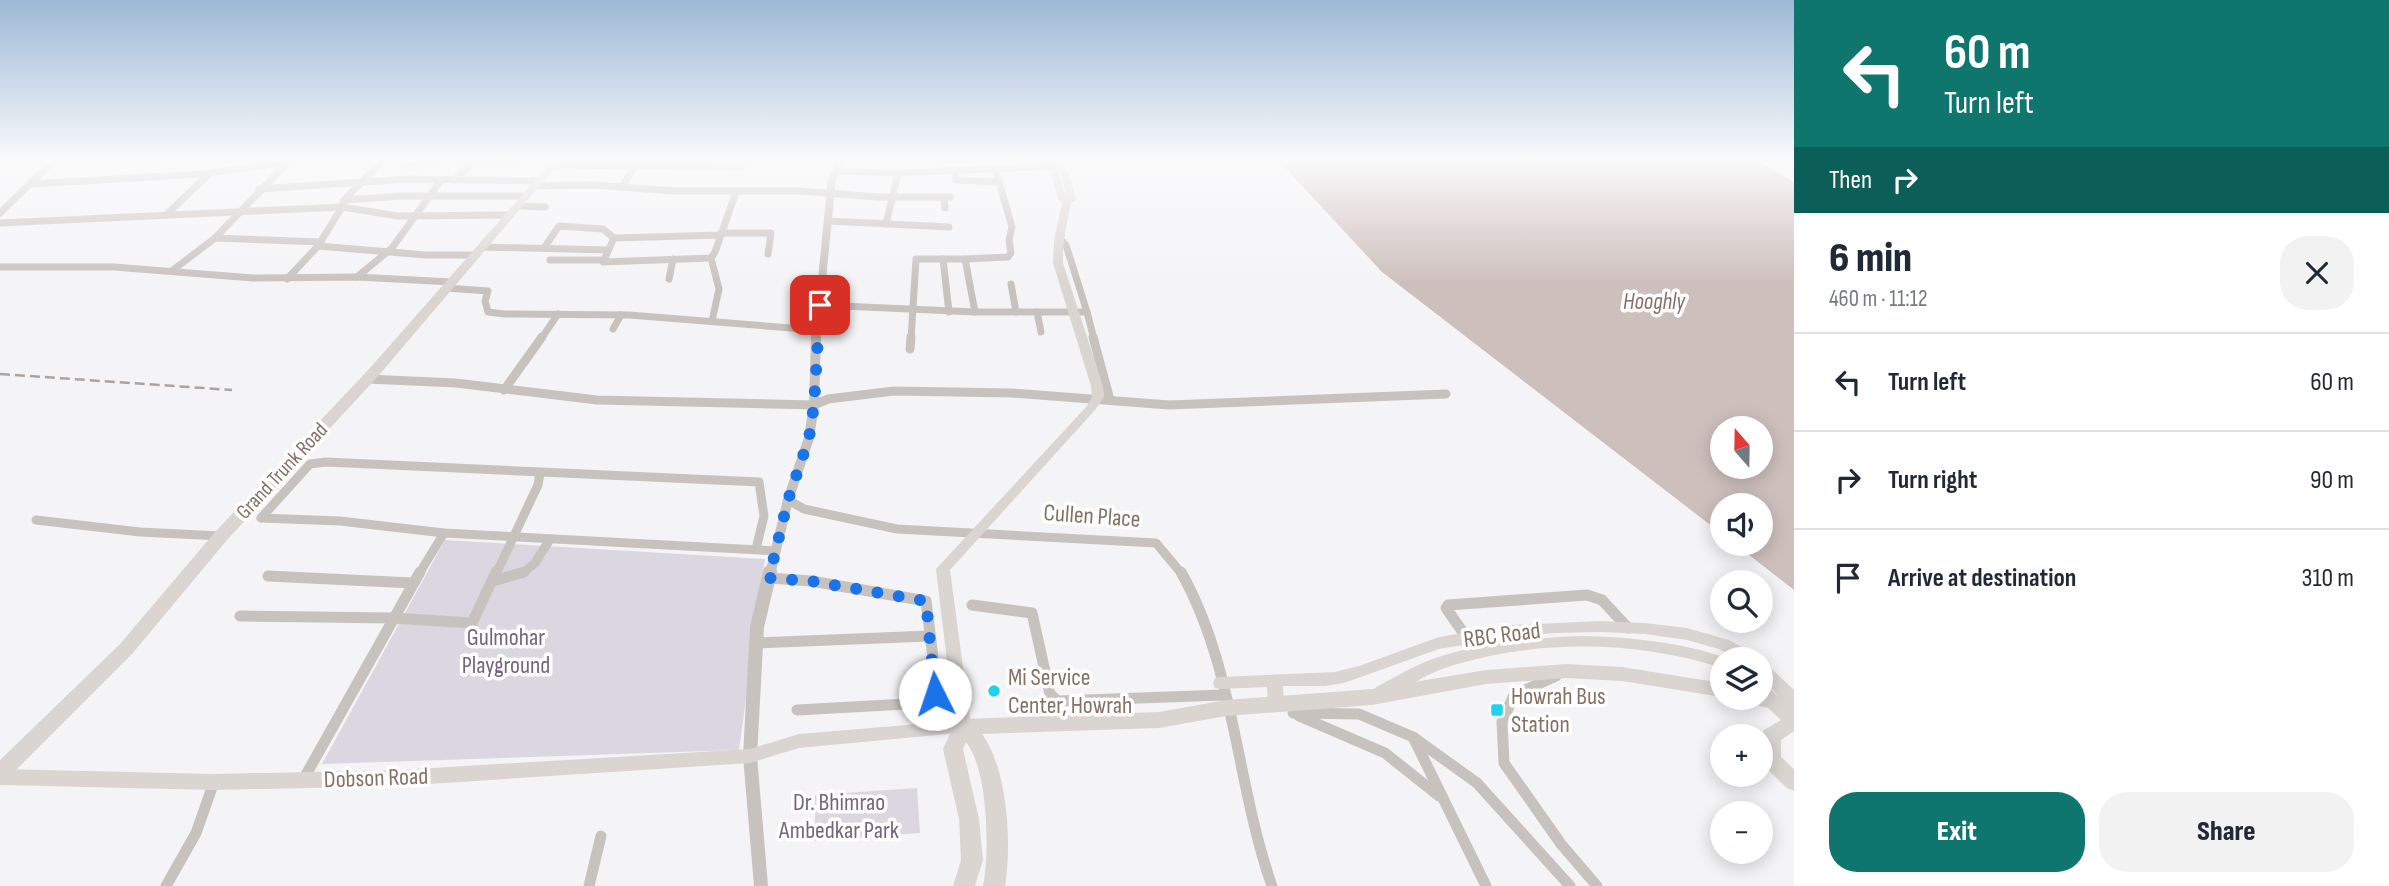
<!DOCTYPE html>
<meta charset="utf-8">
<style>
:root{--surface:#fff;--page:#f2f2f3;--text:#1f2937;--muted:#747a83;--line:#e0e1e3;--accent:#0f766e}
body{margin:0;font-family:"Sofia Sans Condensed",sans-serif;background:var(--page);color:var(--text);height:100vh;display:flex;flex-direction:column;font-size:26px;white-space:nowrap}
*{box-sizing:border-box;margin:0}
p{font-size:23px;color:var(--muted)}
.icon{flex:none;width:38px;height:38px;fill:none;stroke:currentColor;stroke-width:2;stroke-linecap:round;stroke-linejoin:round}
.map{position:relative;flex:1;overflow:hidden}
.details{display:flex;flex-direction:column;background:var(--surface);width:595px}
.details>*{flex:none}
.guide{background:#0f766e;color:#fff;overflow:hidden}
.needle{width:46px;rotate:340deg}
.buttons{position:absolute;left:1710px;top:416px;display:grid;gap:14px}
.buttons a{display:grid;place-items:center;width:63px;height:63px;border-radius:50%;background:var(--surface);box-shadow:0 4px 18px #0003;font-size:35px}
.pin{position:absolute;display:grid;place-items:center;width:60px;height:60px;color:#fff;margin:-30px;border-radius:14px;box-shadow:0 4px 10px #0006}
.me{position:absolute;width:77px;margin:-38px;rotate:356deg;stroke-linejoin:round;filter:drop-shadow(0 0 5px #0008)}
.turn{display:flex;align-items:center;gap:24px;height:147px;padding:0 35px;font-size:32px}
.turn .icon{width:91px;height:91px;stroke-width:2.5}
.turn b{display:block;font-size:49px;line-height:60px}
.then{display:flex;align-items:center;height:66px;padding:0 35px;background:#0003;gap:14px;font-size:26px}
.round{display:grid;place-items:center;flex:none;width:74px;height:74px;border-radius:28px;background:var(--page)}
.head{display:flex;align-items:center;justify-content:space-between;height:119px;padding:0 35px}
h1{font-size:42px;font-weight:800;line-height:52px}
.action{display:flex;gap:14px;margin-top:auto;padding:14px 35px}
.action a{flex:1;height:80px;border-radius:28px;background:var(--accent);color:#fff;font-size:28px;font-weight:800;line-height:80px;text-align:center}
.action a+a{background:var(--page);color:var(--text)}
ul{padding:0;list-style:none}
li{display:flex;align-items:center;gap:21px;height:98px;padding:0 35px;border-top:2px solid var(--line)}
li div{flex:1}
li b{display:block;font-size:26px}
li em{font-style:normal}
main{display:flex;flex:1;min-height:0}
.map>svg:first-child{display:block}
.green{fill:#dbd7e1}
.water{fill:#cdbfbc;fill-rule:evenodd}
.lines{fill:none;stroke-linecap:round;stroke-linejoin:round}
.minor-far2{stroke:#c8c2bf;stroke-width:7}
.minor-far1{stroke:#c8c2bf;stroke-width:9}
.minor{stroke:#c8c2bf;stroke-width:11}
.tertiary-far2{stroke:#c8c2bf;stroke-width:8}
.tertiary-far1{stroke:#c8c2bf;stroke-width:10}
.tertiary{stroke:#c8c2bf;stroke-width:14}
.secondary{fill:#dbd5d1;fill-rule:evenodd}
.primary{fill:#dbd5d1;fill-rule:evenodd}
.rail{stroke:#aca39e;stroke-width:2.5;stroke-dasharray:10 5;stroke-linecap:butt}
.route{stroke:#1a73e8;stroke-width:12;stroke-dasharray:0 21.6}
.poi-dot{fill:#1fd3ec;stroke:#fff;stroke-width:2.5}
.labels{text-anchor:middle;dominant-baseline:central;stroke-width:7;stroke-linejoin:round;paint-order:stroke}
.street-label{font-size:21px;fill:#867064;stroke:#fff}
.water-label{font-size:23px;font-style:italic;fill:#8a6b65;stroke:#fff}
.near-street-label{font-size:24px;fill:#867064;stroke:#fff}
.near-park-label{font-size:24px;fill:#75647d;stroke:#fff}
.near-poi-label{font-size:24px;fill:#867064;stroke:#fff;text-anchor:start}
</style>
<main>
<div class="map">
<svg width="1794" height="886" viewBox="0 0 1794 886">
<rect width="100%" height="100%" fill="#f4f4f7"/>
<g class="green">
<polygon points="445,540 765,559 739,750 322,764"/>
<polygon points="917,788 920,833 815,841 815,795"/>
</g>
<path class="water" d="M1279 161H1758L1794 182V590L1735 544H1760V506H1722V534L1382 272ZM1722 429H1760V467H1722Z"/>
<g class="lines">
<g class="minor-far2">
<polyline points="406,164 432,161"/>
<polyline points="554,165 742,167"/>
<polyline points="954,170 956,180 1000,182"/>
<polyline points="836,171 895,173 1058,166"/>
<polyline points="455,180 472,162 515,161"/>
<polyline points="30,184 202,174 292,161"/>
<polyline points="535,186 594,185 674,191 801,191 878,197 950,197"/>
<polyline points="623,186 636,163"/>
<polyline points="259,189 407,179 540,181"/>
<polyline points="944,197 945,208"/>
<polyline points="344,200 382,161"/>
<polyline points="518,206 545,207"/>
<polyline points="0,213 53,161"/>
<polyline points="166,215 209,174"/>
<polyline points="510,215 398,216 342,207 344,200 402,196 526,196"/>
<polyline points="829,221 949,227"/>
<polyline points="0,223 342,207"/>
<polyline points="886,224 898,173"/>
<polyline points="721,233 771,233 768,254"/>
<polyline points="720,235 614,238 603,262 711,258 715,252 736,192"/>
<polyline points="215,238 288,162"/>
<polyline points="318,246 426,255 475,255"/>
<polyline points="482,247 608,250"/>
<polyline points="544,248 559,226 603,229 614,238"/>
<polyline points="711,258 719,289 712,321"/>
<polyline points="943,259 949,312"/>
<polyline points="965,259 1008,257 1011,253 1009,240 1012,227 995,168"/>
<polyline points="550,260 604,260"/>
<polyline points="0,267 114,267 253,278 357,277 452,282"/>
<polyline points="173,270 215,238 321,242"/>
<polyline points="357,277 392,248 441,180"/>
<polyline points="287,279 318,246 342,207"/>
<polyline points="669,279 673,259"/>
<polyline points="1011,284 1016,312"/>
<polyline points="446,288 488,291 485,301 488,312 504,314 629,315 816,330"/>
<polyline points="820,305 975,312 1087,312 1066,245 1059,238"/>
<polyline points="1037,312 1041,332"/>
<polyline points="1087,312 1094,339"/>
<polyline points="613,329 621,315"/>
<polyline points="541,339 558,314"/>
<polyline points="911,339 916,259 965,259 975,312"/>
</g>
<g class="minor-far1">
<polyline points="1093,337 1110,400"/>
<polyline points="910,349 911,337"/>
<polyline points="367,379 456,383 597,400 814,405 828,399 894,391 1012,393 1169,405 1446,394"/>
<polyline points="504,390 542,337"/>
<polyline points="788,500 804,509 897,529 1156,543 1182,574"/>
<polyline points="261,518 310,464 326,462 759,482 764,516 756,549"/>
<polyline points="261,518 340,521 444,533 776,551"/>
<polyline points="36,520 140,532 221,536"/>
<polyline points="419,574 444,533"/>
<polyline points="496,574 538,485 540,473"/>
<polyline points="522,574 535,563 550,539"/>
</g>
<g class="minor">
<path d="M1181 572C1235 668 1236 784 1272 886"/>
<polyline points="268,576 412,583"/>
<polyline points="769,578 811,581 926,601 936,682 931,699 906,704 797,710"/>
<polyline points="493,581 524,572"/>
<polyline points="972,605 1032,613 1050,694 1057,701 1223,695"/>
<polyline points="240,616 393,618 472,623 496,572"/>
<polyline points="1467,638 1446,608 1448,605 1587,595 1602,600 1628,628"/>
<polyline points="756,643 929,636"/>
<polyline points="1556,676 1514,695 1502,722 1504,763 1561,844 1597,886"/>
<polyline points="1293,713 1359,714 1413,737 1477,783 1570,886"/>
<polyline points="1299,716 1385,753 1439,796"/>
<polyline points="1413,737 1486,886"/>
<polyline points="303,780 420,572"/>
<polyline points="166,886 196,833 214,782"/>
<polyline points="589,886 601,836"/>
</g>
<polyline class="tertiary-far2" points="816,339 832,179 840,161"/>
<polyline class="tertiary-far1" points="770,574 788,500 809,438 814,405 816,337"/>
<polyline class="tertiary" points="761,886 750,756 757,627 770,572"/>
<g class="secondary">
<path d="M1053 161H1061L1063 168 1069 173 1076 200 1071 203C1067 223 1062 242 1063 263L1103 386 1104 397 1095 410 950 570 971 727 969 732 799 748 750 763 399 786 214 790 0 785V769L214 774 399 770 750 749 799 734 954 721 936 569 1087 406 1092 397 1091 386 1053 263 1054 240 1062 203 1058 199 1051 172 1055 168ZM1059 173 1061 174 1067 199 1066 198Z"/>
<polygon points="1600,621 1645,623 1687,628 1729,640 1758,656 1794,690 1794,708 1788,706 1760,677 1760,660 1739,660 1719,649 1687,640 1645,634 1600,632 1555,633 1512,637 1439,649 1344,683 1325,686 1283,686 1284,704 1282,709 1276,711 1270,709 1268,704 1267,687 1221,689 1215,688 1213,683 1215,678 1221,677 1335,672 1359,666 1439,637 1512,625"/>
<path d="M1581 636C1632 637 1679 642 1727 658L1729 660H1722V668C1635 640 1533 639 1445 668 1423 675 1404 691 1382 699L1376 697 1374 692 1376 687C1394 678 1411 667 1430 660 1479 642 1530 638 1581 636Z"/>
<polygon points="1760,684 1766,685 1794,712 1794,729 1788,727 1758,698 1760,698"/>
</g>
<g class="primary">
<polygon points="552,161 561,161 380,374 227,540 132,654 7,779 0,782 0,760 120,644 215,532 370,368"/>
<path d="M1566 664 1622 667 1722 683V697L1622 681 1566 678 1486 684 1372 705 1226 716 1159 728 982 734C1008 769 1012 845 1005 886H983C990 853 988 769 966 742L963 749 979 819 983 860 975 886H953L961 860 959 819 943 749 956 721 963 719 1159 712 1226 700 1372 689 1486 670Z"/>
<polygon points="1760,692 1794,698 1794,731 1781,740 1781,757 1794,769 1794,791 1787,788 1764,766 1761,760 1761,736 1764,730 1793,713 1746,703 1744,698 1760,698"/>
</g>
<polyline class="rail" points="0,374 232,390"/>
</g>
<linearGradient id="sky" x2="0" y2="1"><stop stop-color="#9db8d6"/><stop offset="0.56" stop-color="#fafafb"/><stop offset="1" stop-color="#fafafb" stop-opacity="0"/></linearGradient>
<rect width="1794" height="285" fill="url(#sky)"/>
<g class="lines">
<polyline class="route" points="820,305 814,405 809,438 788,500 769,578 811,581 926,601 935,694"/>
</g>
<g class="poi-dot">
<circle cx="994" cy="691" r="7"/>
<rect x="1490" y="703" width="14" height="14" rx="3.5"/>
</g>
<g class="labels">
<g class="street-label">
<text transform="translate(282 471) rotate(-47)">Grand Trunk Road</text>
</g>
<g class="water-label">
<text x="1654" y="302">Hooghly</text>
</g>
<g class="near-street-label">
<text transform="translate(1092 516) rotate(4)">Cullen Place</text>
<text transform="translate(1502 635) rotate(-7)">RBC Road</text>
<text transform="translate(376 778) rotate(-2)">Dobson Road</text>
</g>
<g class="near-park-label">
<text x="506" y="637">Gulmohar<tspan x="506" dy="28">Playground</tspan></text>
<text x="839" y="802">Dr. Bhimrao<tspan x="839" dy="28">Ambedkar Park</tspan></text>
</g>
<g class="near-poi-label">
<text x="1008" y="677">Mi Service<tspan x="1008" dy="28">Center, Howrah</tspan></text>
<text x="1511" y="696">Howrah Bus<tspan x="1511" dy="28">Station</tspan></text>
</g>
</g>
</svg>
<div class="buttons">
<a><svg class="needle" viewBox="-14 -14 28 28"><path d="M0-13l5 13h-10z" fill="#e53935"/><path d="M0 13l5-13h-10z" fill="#747a83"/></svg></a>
<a><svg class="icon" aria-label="sound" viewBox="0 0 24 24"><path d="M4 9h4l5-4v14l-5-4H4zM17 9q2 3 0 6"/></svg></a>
<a><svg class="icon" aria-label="search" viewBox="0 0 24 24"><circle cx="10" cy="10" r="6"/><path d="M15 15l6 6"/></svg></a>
<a><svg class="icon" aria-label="layers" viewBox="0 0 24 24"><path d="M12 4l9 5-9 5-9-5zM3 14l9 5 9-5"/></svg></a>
<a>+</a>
<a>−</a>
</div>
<div class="pin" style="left:820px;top:305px;background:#d93025"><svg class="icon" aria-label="arrive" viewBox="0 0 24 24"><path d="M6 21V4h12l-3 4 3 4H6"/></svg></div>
<svg class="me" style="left:935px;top:694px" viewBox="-20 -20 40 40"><circle r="19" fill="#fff"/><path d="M0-13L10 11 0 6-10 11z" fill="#1a73e8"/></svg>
</div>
<section class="details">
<div class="guide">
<div class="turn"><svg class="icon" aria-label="left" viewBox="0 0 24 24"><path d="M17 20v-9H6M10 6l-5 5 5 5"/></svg><div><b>60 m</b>Turn left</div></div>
<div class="then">Then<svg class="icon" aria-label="right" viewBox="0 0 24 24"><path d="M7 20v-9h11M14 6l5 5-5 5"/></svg></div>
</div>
<div class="head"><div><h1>6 min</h1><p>460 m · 11:12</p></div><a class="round"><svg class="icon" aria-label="close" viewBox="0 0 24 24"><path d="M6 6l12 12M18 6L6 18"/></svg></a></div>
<ul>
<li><svg class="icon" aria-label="left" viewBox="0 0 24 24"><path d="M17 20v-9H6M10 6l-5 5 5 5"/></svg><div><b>Turn left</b></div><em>60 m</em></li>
<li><svg class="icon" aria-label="right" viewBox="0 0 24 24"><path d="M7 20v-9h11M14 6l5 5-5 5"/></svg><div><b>Turn right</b></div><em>90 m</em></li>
<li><svg class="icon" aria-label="arrive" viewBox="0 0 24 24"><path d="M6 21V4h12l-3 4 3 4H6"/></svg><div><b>Arrive at destination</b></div><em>310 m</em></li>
</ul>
<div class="action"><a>Exit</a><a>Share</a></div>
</section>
</main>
